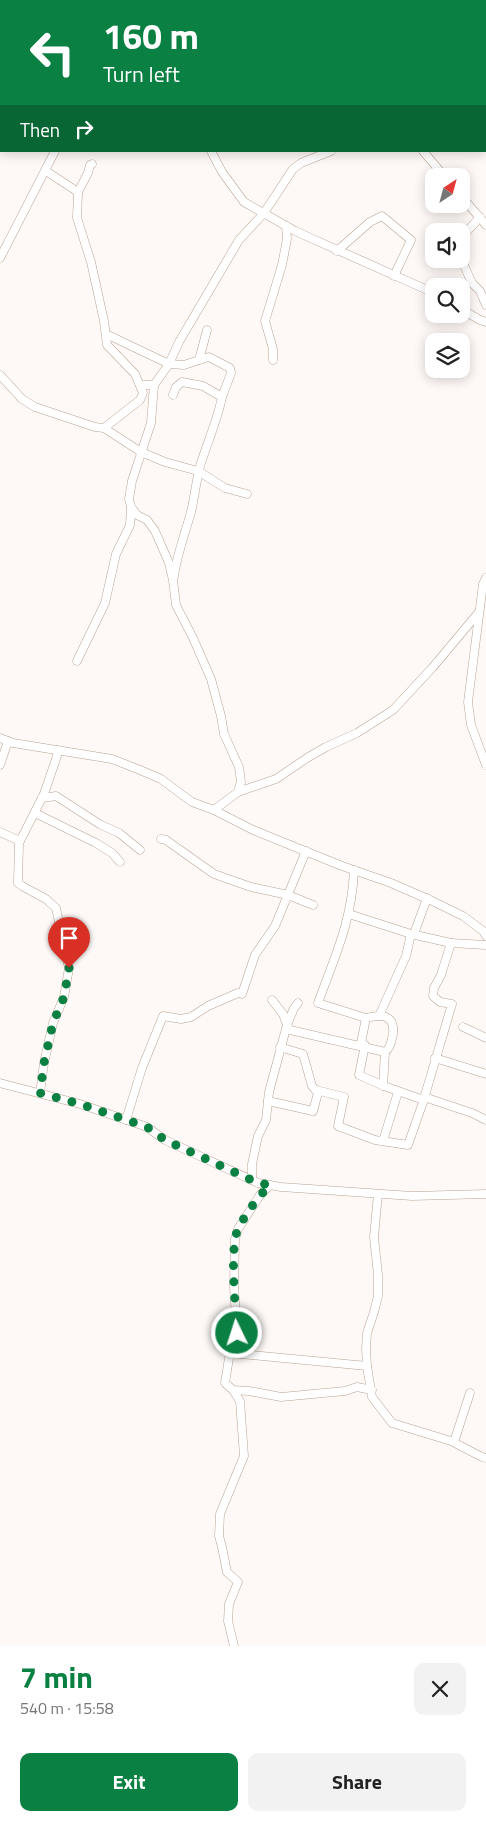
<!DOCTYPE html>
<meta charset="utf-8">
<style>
:root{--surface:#fff;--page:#f2f2f2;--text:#222;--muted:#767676;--accent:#0b8043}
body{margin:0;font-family:"Titillium Web",sans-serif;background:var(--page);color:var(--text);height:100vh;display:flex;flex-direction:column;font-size:19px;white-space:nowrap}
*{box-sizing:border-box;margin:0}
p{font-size:16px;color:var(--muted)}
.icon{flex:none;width:28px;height:28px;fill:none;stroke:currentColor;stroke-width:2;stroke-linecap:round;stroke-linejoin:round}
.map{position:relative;height:1646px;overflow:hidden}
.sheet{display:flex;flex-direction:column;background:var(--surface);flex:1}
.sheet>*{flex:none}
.guide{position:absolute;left:0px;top:0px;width:486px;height:152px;box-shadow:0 2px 12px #0003;background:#0b8043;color:#fff;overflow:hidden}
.needle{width:32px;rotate:36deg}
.controls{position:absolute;left:425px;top:168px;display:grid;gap:10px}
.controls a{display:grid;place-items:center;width:45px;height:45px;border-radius:10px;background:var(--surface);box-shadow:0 2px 12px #0003;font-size:25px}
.pin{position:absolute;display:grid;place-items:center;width:42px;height:42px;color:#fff;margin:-51px -21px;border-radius:50% 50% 50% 0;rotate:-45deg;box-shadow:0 0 5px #0007}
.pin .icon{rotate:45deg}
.me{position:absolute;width:55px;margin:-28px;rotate:356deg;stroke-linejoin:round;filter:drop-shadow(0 0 4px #0008)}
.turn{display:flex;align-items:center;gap:18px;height:105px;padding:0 20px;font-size:22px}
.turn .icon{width:65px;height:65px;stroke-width:2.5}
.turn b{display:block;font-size:35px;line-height:42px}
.then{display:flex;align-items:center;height:48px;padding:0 20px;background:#0003;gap:10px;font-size:19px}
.round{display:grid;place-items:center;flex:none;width:52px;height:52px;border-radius:10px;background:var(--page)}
.summary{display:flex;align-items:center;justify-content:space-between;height:85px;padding:0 20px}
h1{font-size:30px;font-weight:700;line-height:38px;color:var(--accent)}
.cta{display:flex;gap:10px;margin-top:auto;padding:10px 20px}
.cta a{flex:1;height:58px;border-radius:10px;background:var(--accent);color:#fff;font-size:20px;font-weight:700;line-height:58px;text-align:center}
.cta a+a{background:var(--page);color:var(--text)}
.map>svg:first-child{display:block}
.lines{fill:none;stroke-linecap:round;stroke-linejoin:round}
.minor-casing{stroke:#b9a294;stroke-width:9}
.minor{stroke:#fff;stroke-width:8}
.route{stroke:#0b8043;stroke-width:9;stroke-dasharray:0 16.2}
</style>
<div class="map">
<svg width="486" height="1646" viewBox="0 0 486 1646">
<rect width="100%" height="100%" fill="#fef9f6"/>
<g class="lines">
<g class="minor-casing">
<g id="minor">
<polyline points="114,0 114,1"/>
<polyline points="300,0 300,1"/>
<polyline points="355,0 356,1"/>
<polyline points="134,1 135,0"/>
<polyline points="235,1 236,0"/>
<polyline points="0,23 1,24"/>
<polyline points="485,23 486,22"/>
<polyline points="0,113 1,113"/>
<polyline points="211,151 222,172 244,202 295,231 434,293"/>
<polyline points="423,151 444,176"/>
<polyline points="46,171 78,192 77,218 91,262 104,321 107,345 135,374 143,393 140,400 104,428"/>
<polyline points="78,192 88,173 90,165 92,164"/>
<polyline points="461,196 486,225"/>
<polyline points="461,238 480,217"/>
<polyline points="337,251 370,222 382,216 411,240 394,276"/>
<polyline points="0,258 55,151"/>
<polyline points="461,259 472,283 480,291 486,305"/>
<polyline points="461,309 480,320 486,322"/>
<polyline points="106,334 169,364 179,342 239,240 264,213 293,169 301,163 331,151"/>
<polyline points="199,360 209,357 230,368 231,373 222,397"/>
<polyline points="273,360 273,349 265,321 282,265 287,239 286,226"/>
<polyline points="0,375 22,399 35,407 95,427 104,428 141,452 165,462 198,471 225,488 247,494"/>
<polyline points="140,385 154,385 169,364 184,365 199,360 207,330"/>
<polyline points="154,385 151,423 132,481 129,499 131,507 137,515 147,520 155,531 169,563 173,580 176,605 193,638 211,679 221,716 224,734 239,767 241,782 238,792 214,810"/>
<path d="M173 395 176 387 182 382 203 386 222 397C218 418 208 441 201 463 196 479 195 496 191 512 185 534 177 554 174 576"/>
<polyline points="486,578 483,584 468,702 471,725 486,765"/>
<polyline points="77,661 105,603 116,554 130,525 131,507"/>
<polyline points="0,738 13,743 112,759 140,770 161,779 192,802 214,810 253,830 342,866 391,883 430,900 463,916 483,931 486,936"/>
<polyline points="0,765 8,741"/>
<polyline points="238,792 276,779 307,758 326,747 357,733 393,710 433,667 479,612"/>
<polyline points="42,798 56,796 101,825 119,833 140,850"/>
<polyline points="35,813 96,843 112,853 120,862"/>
<polyline points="0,832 20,841"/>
<polyline points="161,839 166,840 214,874 251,887 288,895 313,905"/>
<polyline points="349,914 411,934"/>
<polyline points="414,934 427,898"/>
<polyline points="242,994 255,955 275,926 306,851"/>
<path d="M298 1003 294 1008 287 1025 290 1030 385 1052C391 1047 391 1042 393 1034 395 1014 381 1014 366 1018"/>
<polyline points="379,1016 406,956 411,934 451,943"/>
<polyline points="463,1027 486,1038"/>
<polyline points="435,1058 486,1074"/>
<polyline points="0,1083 80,1104 147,1127 165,1140 258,1183 281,1187 412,1196 486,1194"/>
<polyline points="383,1086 385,1052"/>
<path d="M316 1090 344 1097 338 1126 375 1140 408 1145 423 1102 421 1099 384 1086 359 1075 365 1045 361 1043 366 1018 318 1003C335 956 352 921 354 870"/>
<polyline points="40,1093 44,1063 53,1023 64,997 69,968 56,908 46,899 22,886 18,883 19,843 44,794 57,756 57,750"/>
<polyline points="424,1097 472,1113 486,1120"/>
<polyline points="268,1101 313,1111 318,1093 312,1086 303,1054 280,1047"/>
<polyline points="423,1102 452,1004 440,1002 433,996 434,988 441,975 451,943 486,945"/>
<polyline points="126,1120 142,1068 163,1016 181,1019 191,1017 208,1006 238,993"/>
<polyline points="383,1141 398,1092"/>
<polyline points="252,1180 252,1164 258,1136 266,1120 269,1092 287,1025 283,1014 272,1000"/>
<polyline points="270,1185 260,1195 238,1229 235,1239 234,1286 237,1333 229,1358 225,1383 233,1390 249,1391 281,1397 345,1391 357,1387 372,1390"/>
<polyline points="378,1194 374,1237 378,1275 378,1296 374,1312 367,1333 366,1349 367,1366 372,1397 392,1423 451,1441 482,1457 486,1458"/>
<polyline points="231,1353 367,1366"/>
<polyline points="233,1390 240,1401 244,1456 220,1514 219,1536 222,1547 227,1572 238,1582 229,1604 228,1621 234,1646"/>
<polyline points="454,1442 470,1393"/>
</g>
</g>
<use href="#minor" class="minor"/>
</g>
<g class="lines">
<path class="route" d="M69 968 64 997 53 1023 44 1063 40 1093 80 1104 147 1127 165 1140 258 1183 270 1185C258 1197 246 1213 238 1229 229 1249 236 1309 237 1333"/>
</g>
</svg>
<div class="controls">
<a><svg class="needle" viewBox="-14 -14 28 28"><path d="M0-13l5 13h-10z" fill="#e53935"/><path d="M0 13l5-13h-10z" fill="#767676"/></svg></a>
<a><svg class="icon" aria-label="sound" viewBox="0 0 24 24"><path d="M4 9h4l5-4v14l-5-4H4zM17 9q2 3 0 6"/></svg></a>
<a><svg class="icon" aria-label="search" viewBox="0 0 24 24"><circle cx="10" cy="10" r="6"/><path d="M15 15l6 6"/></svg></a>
<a><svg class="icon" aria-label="layers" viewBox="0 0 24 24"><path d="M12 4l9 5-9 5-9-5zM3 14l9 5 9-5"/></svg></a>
</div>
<div class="pin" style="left:69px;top:968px;background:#d93025"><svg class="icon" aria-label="arrive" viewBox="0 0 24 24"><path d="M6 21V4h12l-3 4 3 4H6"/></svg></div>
<svg class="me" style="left:237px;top:1333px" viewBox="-20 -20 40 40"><circle r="17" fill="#0b8043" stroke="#fff" stroke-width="3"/><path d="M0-11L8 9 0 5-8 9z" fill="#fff"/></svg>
<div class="guide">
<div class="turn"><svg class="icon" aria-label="left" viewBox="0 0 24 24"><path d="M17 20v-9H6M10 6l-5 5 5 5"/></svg><div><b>160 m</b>Turn left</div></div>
<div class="then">Then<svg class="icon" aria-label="right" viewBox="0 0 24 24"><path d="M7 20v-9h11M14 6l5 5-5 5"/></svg></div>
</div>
</div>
<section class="sheet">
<div class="summary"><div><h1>7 min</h1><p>540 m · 15:58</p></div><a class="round"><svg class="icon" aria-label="close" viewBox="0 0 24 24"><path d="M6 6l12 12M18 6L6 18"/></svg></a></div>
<div class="cta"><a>Exit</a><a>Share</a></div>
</section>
